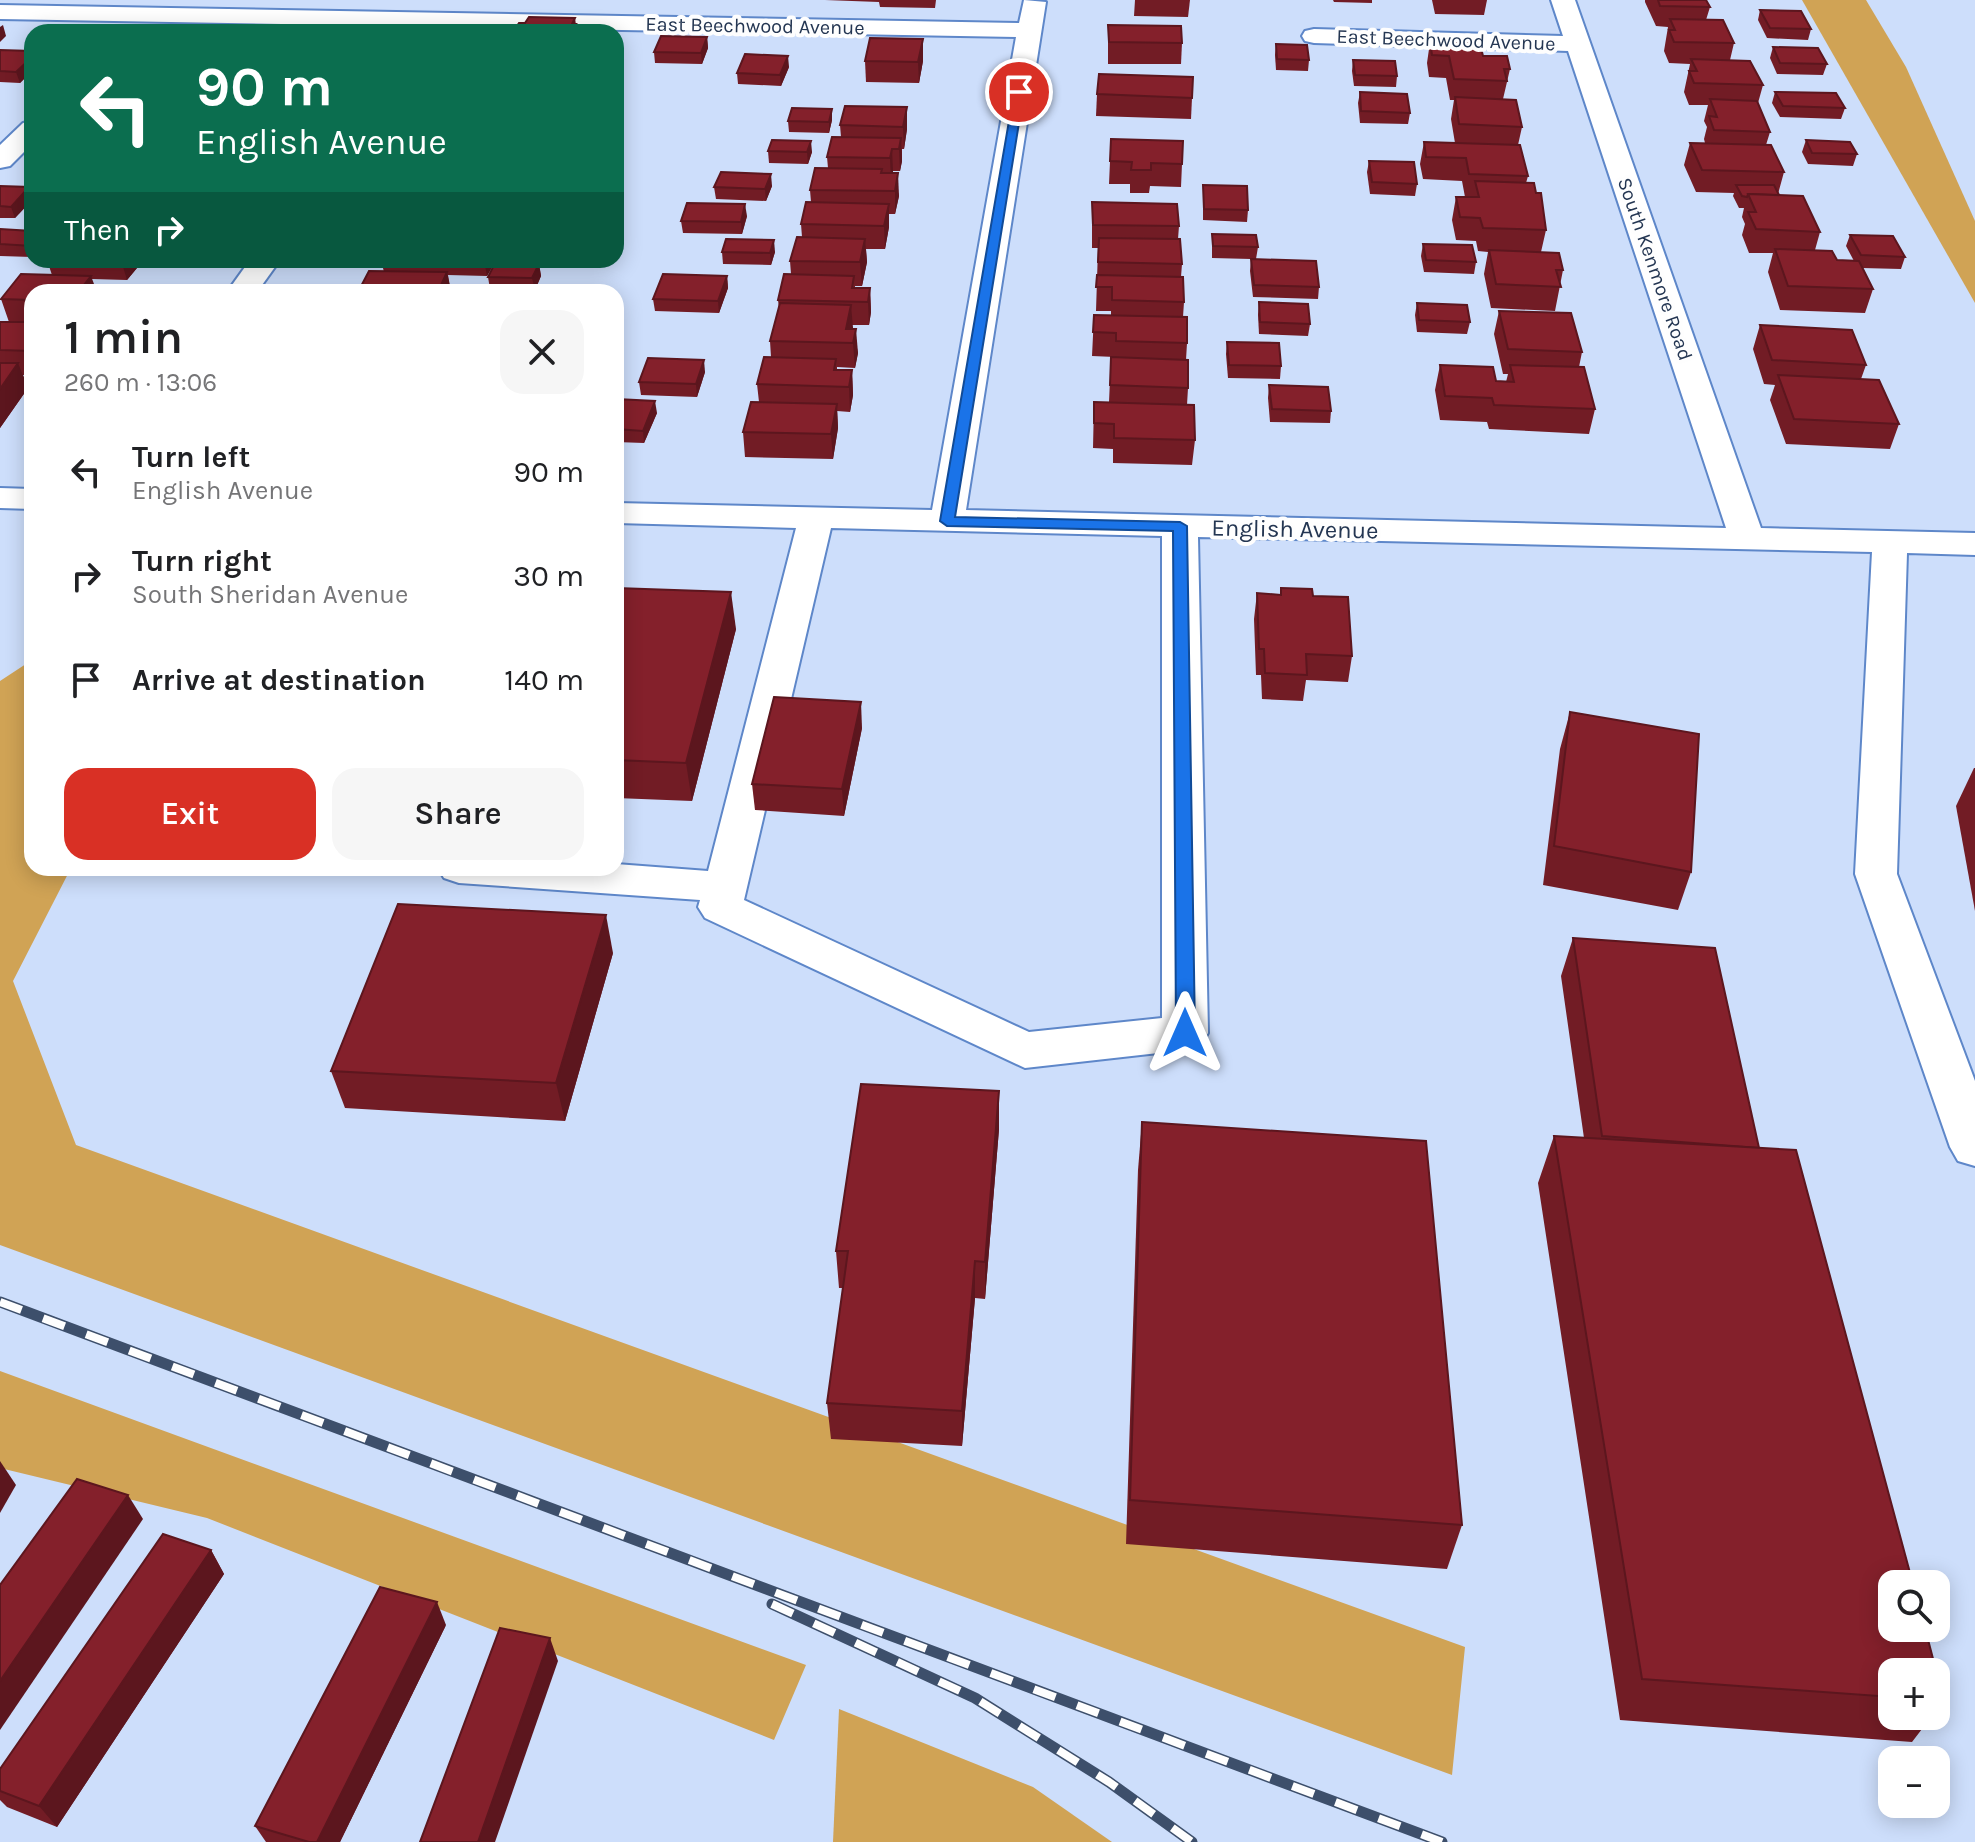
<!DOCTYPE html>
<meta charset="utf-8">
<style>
:root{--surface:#fff;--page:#f6f6f6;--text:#202124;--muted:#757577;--accent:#d93025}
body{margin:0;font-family:Karla,sans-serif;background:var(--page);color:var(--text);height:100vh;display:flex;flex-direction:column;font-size:30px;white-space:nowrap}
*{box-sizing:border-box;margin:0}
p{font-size:26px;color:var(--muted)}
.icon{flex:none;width:44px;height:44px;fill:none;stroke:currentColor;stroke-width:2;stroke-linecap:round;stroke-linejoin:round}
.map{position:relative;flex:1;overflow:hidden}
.details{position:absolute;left:24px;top:284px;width:600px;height:592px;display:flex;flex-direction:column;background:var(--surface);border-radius:24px;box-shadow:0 4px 20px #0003}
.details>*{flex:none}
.guide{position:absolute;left:24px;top:24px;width:600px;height:244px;border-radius:24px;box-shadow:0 4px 20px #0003;background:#0b6e4f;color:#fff;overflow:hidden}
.fabs{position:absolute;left:1878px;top:1570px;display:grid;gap:16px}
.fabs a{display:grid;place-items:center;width:72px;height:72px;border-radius:16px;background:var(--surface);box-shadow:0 4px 20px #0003;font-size:40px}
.pin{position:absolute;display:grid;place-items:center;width:68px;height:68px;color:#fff;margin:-34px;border:4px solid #fff;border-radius:50%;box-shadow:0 2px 8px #0007}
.me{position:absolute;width:88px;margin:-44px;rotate:0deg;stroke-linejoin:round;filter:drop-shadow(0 0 6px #0008)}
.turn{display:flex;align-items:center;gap:28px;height:168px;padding:0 40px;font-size:36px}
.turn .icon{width:104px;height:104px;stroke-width:2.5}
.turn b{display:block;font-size:56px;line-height:68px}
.then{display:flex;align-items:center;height:76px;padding:0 40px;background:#0003;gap:16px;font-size:30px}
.round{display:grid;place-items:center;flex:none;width:84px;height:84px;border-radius:24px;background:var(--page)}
.headline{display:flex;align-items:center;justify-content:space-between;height:136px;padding:0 40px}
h1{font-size:48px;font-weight:600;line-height:60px}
.button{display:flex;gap:16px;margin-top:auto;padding:16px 40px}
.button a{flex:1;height:92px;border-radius:24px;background:var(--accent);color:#fff;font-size:32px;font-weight:600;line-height:92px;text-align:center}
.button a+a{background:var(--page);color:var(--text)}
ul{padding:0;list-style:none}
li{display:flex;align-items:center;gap:24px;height:104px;padding:0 40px}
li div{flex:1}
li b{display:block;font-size:30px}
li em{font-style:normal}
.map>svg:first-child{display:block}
.green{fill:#d0a355}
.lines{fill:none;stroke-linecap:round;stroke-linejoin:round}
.minor-casing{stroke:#5e87c9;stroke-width:4}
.minor{fill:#fff;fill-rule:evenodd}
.rail-casing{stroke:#3d4f6b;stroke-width:11}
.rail{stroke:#fefefe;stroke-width:8;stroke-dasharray:23;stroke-linecap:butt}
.wall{fill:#721c25}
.shaded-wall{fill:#5c161e}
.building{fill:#84202b;stroke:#5c161e;stroke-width:2}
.route{fill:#1a73e8;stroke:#114b97;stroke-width:2}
.labels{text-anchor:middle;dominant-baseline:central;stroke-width:8;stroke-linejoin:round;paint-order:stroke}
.far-street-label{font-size:20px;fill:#243652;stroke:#fefefe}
.street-label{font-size:24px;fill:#243652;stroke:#fefefe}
</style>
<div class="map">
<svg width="1975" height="1842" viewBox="0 0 1975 1842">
<rect width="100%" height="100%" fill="#cddefb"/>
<g class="green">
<polygon points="1802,0 1866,0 1906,67 1975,221 1975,303"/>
<polygon points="32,660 32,868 71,868 13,981 76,1145 1465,1647 1452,1775 0,1245 0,681"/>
<polygon points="0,1371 806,1665 774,1740 207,1518 0,1468"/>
<polygon points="839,1709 1033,1787 1112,1842 833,1842"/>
</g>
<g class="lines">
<g class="minor-casing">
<g id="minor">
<path d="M1024 0 1046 2 966 510 1726 528 1568 51 1314 43 1305 41 1302 36 1305 31 1314 29 1563 36 1551 0H1575L1761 528 1975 533V555L1907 553 1897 874 1975 1081V1166L1958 1161 1950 1147 1855 874 1872 552 1198 537 1208 1033 1201 1045 1185 1050 1025 1068 705 918 698 907 700 900 459 883 444 878 438 868H616V864L708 871 796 528 616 523V503L932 510 1016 37 0 19V5L1019 23ZM831 528 1162 536V1018L1029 1032 744 900Z"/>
<polygon points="32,121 32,144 10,166 0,168 0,145 23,123"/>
<polygon points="250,260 280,260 257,292 227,292"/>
<polygon points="0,488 32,489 32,509 0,508"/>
</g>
</g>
<use href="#minor" class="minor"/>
<g class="rail-casing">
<g id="rail">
<polyline points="0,1302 1442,1842"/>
<polyline points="772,1604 975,1698 1109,1782 1192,1842"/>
</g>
</g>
<use href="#rail" class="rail"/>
</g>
<g class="wall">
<polygon points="825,0 936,0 935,8 880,7 879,2"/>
<polygon points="1135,0 1190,0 1188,17 1134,16"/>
<polygon points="1333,0 1372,0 1372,3 1334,2"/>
<polygon points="1432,0 1487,0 1484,15 1435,14"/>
<polygon points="1645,0 1706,0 1710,7 1706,20 1734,43 1730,60 1763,85 1758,103 1770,132 1766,145 1784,172 1778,194 1820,232 1815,250 1837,260 1854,261 1846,246 1850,235 1905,257 1901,269 1862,268 1873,289 1865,313 1780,310 1768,272 1773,253 1749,253 1742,235 1745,224 1742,217 1744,208 1739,208 1733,196 1734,193 1696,192 1684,165 1690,143 1705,143 1704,139 1707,127 1704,121 1708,105 1689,105 1684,92 1690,64 1669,63 1664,51 1668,27 1656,26 1645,2"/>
<polygon points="1760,10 1811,29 1808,40 1767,38 1758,20"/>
<polygon points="1108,25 1182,43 1181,64 1108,64"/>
<polygon points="707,37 708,48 702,64 655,63 654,52"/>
<polygon points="1430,42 1483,56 1510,69 1503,99 1522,127 1518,145 1528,176 1526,183 1546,230 1541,252 1563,270 1555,311 1491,308 1484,274 1488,252 1478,251 1476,241 1456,240 1452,220 1456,197 1465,197 1462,181 1423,179 1420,164 1424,142 1455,143 1451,119 1454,100 1450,100 1446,78 1429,77 1427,63"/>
<polygon points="1276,44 1309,60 1308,71 1276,70 1275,55"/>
<polygon points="1773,47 1827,64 1823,75 1777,74 1770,58"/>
<polygon points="0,50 32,51 32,71 20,83 0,82"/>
<polygon points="1353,60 1397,76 1396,87 1354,86 1352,71"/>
<polygon points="865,61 923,61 919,83 866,82"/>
<polygon points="789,67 781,86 738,84 737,73"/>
<polygon points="1360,92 1410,113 1408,124 1360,123 1358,103"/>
<polygon points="1775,92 1845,108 1841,119 1780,117 1772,103"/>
<polygon points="1097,94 1192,98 1191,119 1096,116"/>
<polygon points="907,107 907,129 904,149 902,149 902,161 900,171 893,171 893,173 899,196 895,214 889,214 889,227 885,249 866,249 867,262 862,286 855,286 855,288 870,288 871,312 869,325 852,325 858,353 855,368 837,367 837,370 852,370 853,395 850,412 837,411 838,428 833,459 745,457 743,432 759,402 757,384 771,357 770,341 779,308 778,300 791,274 790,261 802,237 801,224 811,202 810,190 828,168 827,157 841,137 840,125"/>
<polygon points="832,109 832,120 829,133 789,132 788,121"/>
<polygon points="1111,139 1182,164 1181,187 1150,186 1149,193 1130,193 1130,184 1109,184"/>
<polygon points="1806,140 1857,154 1853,166 1808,164 1802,152"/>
<polygon points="768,151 812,152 808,164 769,163"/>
<polygon points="1369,161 1417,184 1415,196 1370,194 1367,172"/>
<polygon points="1203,185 1248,210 1247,222 1203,220"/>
<polygon points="0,186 32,196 32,200 15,218 0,218"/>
<polygon points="772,186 766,201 716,199 714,187"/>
<polygon points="1092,202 1179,226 1178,239 1182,264 1181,277 1184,302 1183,317 1187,343 1186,360 1188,388 1187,405 1195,440 1192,465 1113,463 1113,449 1093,448 1094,402 1109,402 1111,357 1115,357 1092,356 1094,315 1111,315 1111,311 1096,311 1098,248 1092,248"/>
<polygon points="747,216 742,234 683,233 681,221"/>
<polygon points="0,229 32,231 32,257 0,256"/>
<polygon points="1212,234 1258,247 1256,259 1319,287 1318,299 1253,297 1250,271 1251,259 1212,258"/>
<polygon points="1423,244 1476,262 1474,274 1424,272 1421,256"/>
<polygon points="722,252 775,252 771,265 723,264"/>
<polygon points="47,260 134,260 137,268 127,280 92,279 32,292 32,375 23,375 28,388 0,428 0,322 9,322 1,299 52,275"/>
<polygon points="381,260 496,260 487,276 448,275 451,292 358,292 384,272"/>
<polygon points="539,264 541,276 535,290 490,289 488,277"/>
<polygon points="727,276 728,288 719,313 655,311 653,299"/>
<polygon points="1259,302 1310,324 1308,336 1259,334 1258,315"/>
<polygon points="1417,303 1470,322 1467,334 1417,332 1415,315"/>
<polygon points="1499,311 1582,352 1579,367 1595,409 1589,434 1489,429 1487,422 1440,420 1435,390 1440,365 1496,381 1506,382 1508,374 1503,374 1494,334"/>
<polygon points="1760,325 1866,365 1861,379 1899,424 1890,449 1786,444 1770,400 1775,385 1764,384 1753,349"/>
<polygon points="1227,342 1281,366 1280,379 1228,378 1226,354"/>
<polygon points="705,372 697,397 641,395 639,382"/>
<polygon points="1269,385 1331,411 1330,423 1270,422 1268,398"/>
<polygon points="616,399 657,413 644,443 616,442"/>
<polygon points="616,588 736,629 692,801 616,798"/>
<polygon points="1281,588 1313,596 1352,656 1348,682 1306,680 1303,701 1262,699 1261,675 1256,675 1254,619 1257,593 1280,595"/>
<polygon points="1570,712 1691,872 1678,910 1543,885 1560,749"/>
<polygon points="862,728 844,816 755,810 752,784"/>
<polygon points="1974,768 1975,768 1975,911 1956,806"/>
<polygon points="1573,938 1715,948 1759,1148 1796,1150 1913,1584 1892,1584 1892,1628 1925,1628 1944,1701 1936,1712 1936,1672 1892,1672 1892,1716 1932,1716 1912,1742 1620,1720 1538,1183 1554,1136 1584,1138 1561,976"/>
<polygon points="613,953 565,1121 345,1108 331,1071"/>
<polygon points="999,1091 999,1129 985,1299 975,1298 962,1446 831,1439 827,1403 843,1288 839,1288 836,1251"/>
<polygon points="1142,1122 1462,1525 1447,1569 1126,1544 1138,1170"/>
<polygon points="211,1550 224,1574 57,1827 7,1807 0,1800 0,1769"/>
<polygon points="446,1625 340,1842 266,1842 255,1826"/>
</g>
<g class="shaded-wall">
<polygon points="575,18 577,32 571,32 572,24"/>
<polygon points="3,25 6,36 0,42 0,27"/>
<polygon points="707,37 708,48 702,64 701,53"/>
<polygon points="923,39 923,61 919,83 918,62"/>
<polygon points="788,56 789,67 781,86 780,75"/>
<polygon points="32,57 32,71 20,83 16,72"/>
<polygon points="907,107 907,129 904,149 903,127"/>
<polygon points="832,109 832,120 829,133 829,122"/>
<polygon points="901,138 902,161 900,171 899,149"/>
<polygon points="811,141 812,152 808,164 807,152"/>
<polygon points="892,149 893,171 891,181 890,158"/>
<polygon points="898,173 899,196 895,214 895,191"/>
<polygon points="771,174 772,186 766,201 765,189"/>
<polygon points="29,187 32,200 15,218 11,207"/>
<polygon points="745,204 747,216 742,234 741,222"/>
<polygon points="889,204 889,227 885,249 884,226"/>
<polygon points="865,239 867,262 862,286 860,262"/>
<polygon points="774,240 775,252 771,265 770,253"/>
<polygon points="121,260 134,260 137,268 127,280"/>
<polygon points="484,260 496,260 487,276"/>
<polygon points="539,264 541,276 535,290 532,278"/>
<polygon points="447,272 451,292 438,292"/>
<polygon points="91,276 97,292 80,292 80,290"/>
<polygon points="727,276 728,288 719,313 718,301"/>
<polygon points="870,288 871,312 869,325 868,302"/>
<polygon points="851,305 853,328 846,329"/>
<polygon points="856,329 858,353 855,368 853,343"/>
<polygon points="704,360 705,372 697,397 696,384"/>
<polygon points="18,363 28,388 0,428 0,389"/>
<polygon points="852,370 853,395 850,412 849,387"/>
<polygon points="655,401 657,413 644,443 643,431"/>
<polygon points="837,404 838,428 833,459 831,434"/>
<polygon points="731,592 736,629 692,801 686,763"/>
<polygon points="861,702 862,728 844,816 842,789"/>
<polygon points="606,915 613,953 565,1121 556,1083"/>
<polygon points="999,1091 999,1129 985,1299 985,1262"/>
<polygon points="975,1261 975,1298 962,1446 962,1411"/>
<polygon points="0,1461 16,1485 0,1513"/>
<polygon points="128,1495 143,1519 0,1730 0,1681"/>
<polygon points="211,1550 224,1574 57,1827 39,1806"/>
<polygon points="437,1602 446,1625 340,1842 317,1842"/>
<polygon points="550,1638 558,1661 495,1842 478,1842"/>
</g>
<g class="building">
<polygon points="1658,0 1706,0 1710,7 1660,6"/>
<polygon points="1760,10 1801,11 1811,29 1770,28"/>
<polygon points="529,17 575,18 572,24 576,24 571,32 513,32 519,23 525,23"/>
<polygon points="1670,19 1723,20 1734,43 1674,42 1669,30 1675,30"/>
<polygon points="1108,25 1181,26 1182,43 1109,42"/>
<polygon points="661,36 707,37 701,53 654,52"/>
<polygon points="870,38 923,39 918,62 865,61"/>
<polygon points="1430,42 1480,44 1483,56 1507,56 1510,69 1504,69 1507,81 1454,79 1449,56 1432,55"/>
<polygon points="1276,44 1307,45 1309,60 1277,59"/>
<polygon points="1773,47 1818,48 1827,64 1780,63"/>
<polygon points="0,50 32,51 32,57 16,72 0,71"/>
<polygon points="745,54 788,56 780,75 737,73"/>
<polygon points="1691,59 1750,61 1763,85 1694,83 1689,71 1697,71"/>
<polygon points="1353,60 1395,61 1397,76 1355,75"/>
<polygon points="1099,74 1193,77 1192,98 1097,94"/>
<polygon points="1360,92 1407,94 1410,113 1361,111"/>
<polygon points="1775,92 1836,93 1845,108 1783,106"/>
<polygon points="1455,97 1516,100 1522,127 1459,124"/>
<polygon points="1710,99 1757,101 1770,132 1714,130 1709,116 1717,117"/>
<polygon points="845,106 907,107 903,127 840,125"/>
<polygon points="792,108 832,109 829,122 788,121"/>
<polygon points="832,137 901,138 899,149 892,149 890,158 827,157"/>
<polygon points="1111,139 1183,141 1182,164 1151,163 1151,170 1131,170 1132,162 1110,161"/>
<polygon points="772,140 811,141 807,152 768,151"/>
<polygon points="1806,140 1850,142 1857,154 1812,153"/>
<polygon points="1424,142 1520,145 1528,176 1469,174 1466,158 1426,157"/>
<polygon points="1690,143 1771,145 1784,172 1702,170"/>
<polygon points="1369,161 1414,162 1417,184 1372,182"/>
<polygon points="815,168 882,169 881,173 898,173 895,191 810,190"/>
<polygon points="721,172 771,174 765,189 714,187"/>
<polygon points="1475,181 1534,183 1536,193 1541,193 1546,230 1483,228 1480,218 1460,217 1456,197 1479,197"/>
<polygon points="1203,185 1247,186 1248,210 1204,209"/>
<polygon points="1736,185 1774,185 1779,195 1748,194 1747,197 1742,196"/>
<polygon points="0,186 29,187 11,207 0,206"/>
<polygon points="1748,194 1803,196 1820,232 1756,229 1748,212 1756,212"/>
<polygon points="806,202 889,204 884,226 801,224"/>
<polygon points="1092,202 1177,204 1179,226 1093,225"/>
<polygon points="687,203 745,204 741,222 681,221"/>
<polygon points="0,229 32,231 32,246 0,244"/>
<polygon points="1212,234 1256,235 1258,247 1213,246"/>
<polygon points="1850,235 1893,236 1905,257 1861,255"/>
<polygon points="797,237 865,239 860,262 790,261"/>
<polygon points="1099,238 1180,239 1182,264 1098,262"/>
<polygon points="726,239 774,240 770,253 722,252"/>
<polygon points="1423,244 1472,245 1476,262 1426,260"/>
<polygon points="1775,249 1832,251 1837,260 1859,261 1873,289 1788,286"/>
<polygon points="1489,250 1559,253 1563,270 1556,270 1561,287 1496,284"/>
<polygon points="1251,259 1316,261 1319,287 1254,285"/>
<polygon points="495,263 539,264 532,278 488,277"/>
<polygon points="369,271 447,272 438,292 358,292"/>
<polygon points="21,274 91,276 80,290 87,290 85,292 32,292 32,300 1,299"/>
<polygon points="663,274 727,276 718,301 653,299"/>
<polygon points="784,274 854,276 852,288 870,288 868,302 778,300"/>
<polygon points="1097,275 1183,277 1184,302 1112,300 1112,287 1096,287"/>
<polygon points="1259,302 1308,304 1310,324 1260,322"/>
<polygon points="780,303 851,305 846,329 856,329 853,343 770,341"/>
<polygon points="1417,303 1467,305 1470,322 1419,320"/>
<polygon points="1499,311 1571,313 1582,352 1508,349"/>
<polygon points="1094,315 1187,317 1187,343 1116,341 1116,333 1093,332"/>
<polygon points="0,322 32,322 32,351 0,350"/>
<polygon points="1760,325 1852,330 1866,365 1772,360"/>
<polygon points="1227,342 1279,343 1281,366 1229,365"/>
<polygon points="764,357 836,359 834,370 852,370 849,387 757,384"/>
<polygon points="1111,357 1188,360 1188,388 1110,385"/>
<polygon points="648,358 704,360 696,384 639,382"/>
<polygon points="0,363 18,363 0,389"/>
<polygon points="1440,365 1493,367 1496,381 1514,382 1510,365 1584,367 1595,409 1494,405 1492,398 1445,396"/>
<polygon points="1778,375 1879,380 1899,424 1794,419"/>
<polygon points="1269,385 1328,387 1331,411 1272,409"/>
<polygon points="616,399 655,401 643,431 616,429"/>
<polygon points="751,402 837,404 831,434 743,432"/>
<polygon points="1094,402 1194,405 1195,440 1114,438 1114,424 1094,423"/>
<polygon points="616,588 731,592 686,763 616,760"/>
<polygon points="1281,588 1312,589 1313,596 1348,597 1352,656 1306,654 1307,675 1265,673 1264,649 1259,649 1257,593 1281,595"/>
<polygon points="774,697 861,702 842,789 752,784"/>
<polygon points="1570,712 1699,734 1691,872 1554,846"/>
<polygon points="398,904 606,915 556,1083 331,1071"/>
<polygon points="1573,938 1715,948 1759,1148 1602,1136"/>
<polygon points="861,1084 999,1091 985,1262 975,1261 962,1411 827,1403 848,1251 836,1251"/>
<polygon points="1142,1122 1426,1141 1462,1525 1130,1500"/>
<polygon points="1554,1136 1796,1150 1913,1584 1892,1584 1892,1628 1925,1628 1944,1701 1936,1701 1936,1672 1892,1672 1892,1697 1642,1679"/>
<polygon points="77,1479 128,1495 0,1681 0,1585"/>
<polygon points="163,1534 211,1550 39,1806 0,1791 0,1769"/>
<polygon points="380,1587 437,1602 317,1842 309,1842 255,1826"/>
<polygon points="500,1628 550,1638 478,1842 420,1842"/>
</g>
<polygon class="route" points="1019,88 1024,92 955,517 1180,522 1187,526 1195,1033 1185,1040 1176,1033 1173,531 947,526 940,521 1014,92"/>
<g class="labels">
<g class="far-street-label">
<text transform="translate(755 26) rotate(1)">East Beechwood Avenue</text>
<text transform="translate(1446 40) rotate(2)">East Beechwood Avenue</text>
<text transform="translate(1655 269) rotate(71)">South Kenmore Road</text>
</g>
<g class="street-label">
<text transform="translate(1295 529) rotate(1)">English Avenue</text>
</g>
</g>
</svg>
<div class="fabs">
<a><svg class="icon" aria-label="search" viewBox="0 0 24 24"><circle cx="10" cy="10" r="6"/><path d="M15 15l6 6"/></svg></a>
<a>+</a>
<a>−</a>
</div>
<div class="pin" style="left:1019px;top:92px;background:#d93025"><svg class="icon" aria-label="arrive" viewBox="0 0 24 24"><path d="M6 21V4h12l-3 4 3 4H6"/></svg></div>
<svg class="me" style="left:1185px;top:1033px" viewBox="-20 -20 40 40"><path d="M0-17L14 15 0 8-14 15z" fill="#1a73e8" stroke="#fff" stroke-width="4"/></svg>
<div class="guide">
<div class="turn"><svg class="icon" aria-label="left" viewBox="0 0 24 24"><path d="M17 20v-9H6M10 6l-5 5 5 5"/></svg><div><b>90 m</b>English Avenue</div></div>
<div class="then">Then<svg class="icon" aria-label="right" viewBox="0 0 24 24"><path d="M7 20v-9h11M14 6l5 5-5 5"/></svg></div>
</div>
<section class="details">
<div class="headline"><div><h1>1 min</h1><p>260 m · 13:06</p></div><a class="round"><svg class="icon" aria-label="close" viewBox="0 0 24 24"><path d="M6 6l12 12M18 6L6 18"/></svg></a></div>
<ul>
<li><svg class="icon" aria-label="left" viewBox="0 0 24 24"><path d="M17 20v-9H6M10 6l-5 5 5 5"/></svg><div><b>Turn left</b><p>English Avenue</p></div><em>90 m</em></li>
<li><svg class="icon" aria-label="right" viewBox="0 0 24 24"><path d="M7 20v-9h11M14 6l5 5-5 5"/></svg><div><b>Turn right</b><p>South Sheridan Avenue</p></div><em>30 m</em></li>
<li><svg class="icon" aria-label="arrive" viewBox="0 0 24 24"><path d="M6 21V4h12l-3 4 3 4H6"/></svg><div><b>Arrive at destination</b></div><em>140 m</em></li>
</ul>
<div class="button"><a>Exit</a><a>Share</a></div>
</section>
</div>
